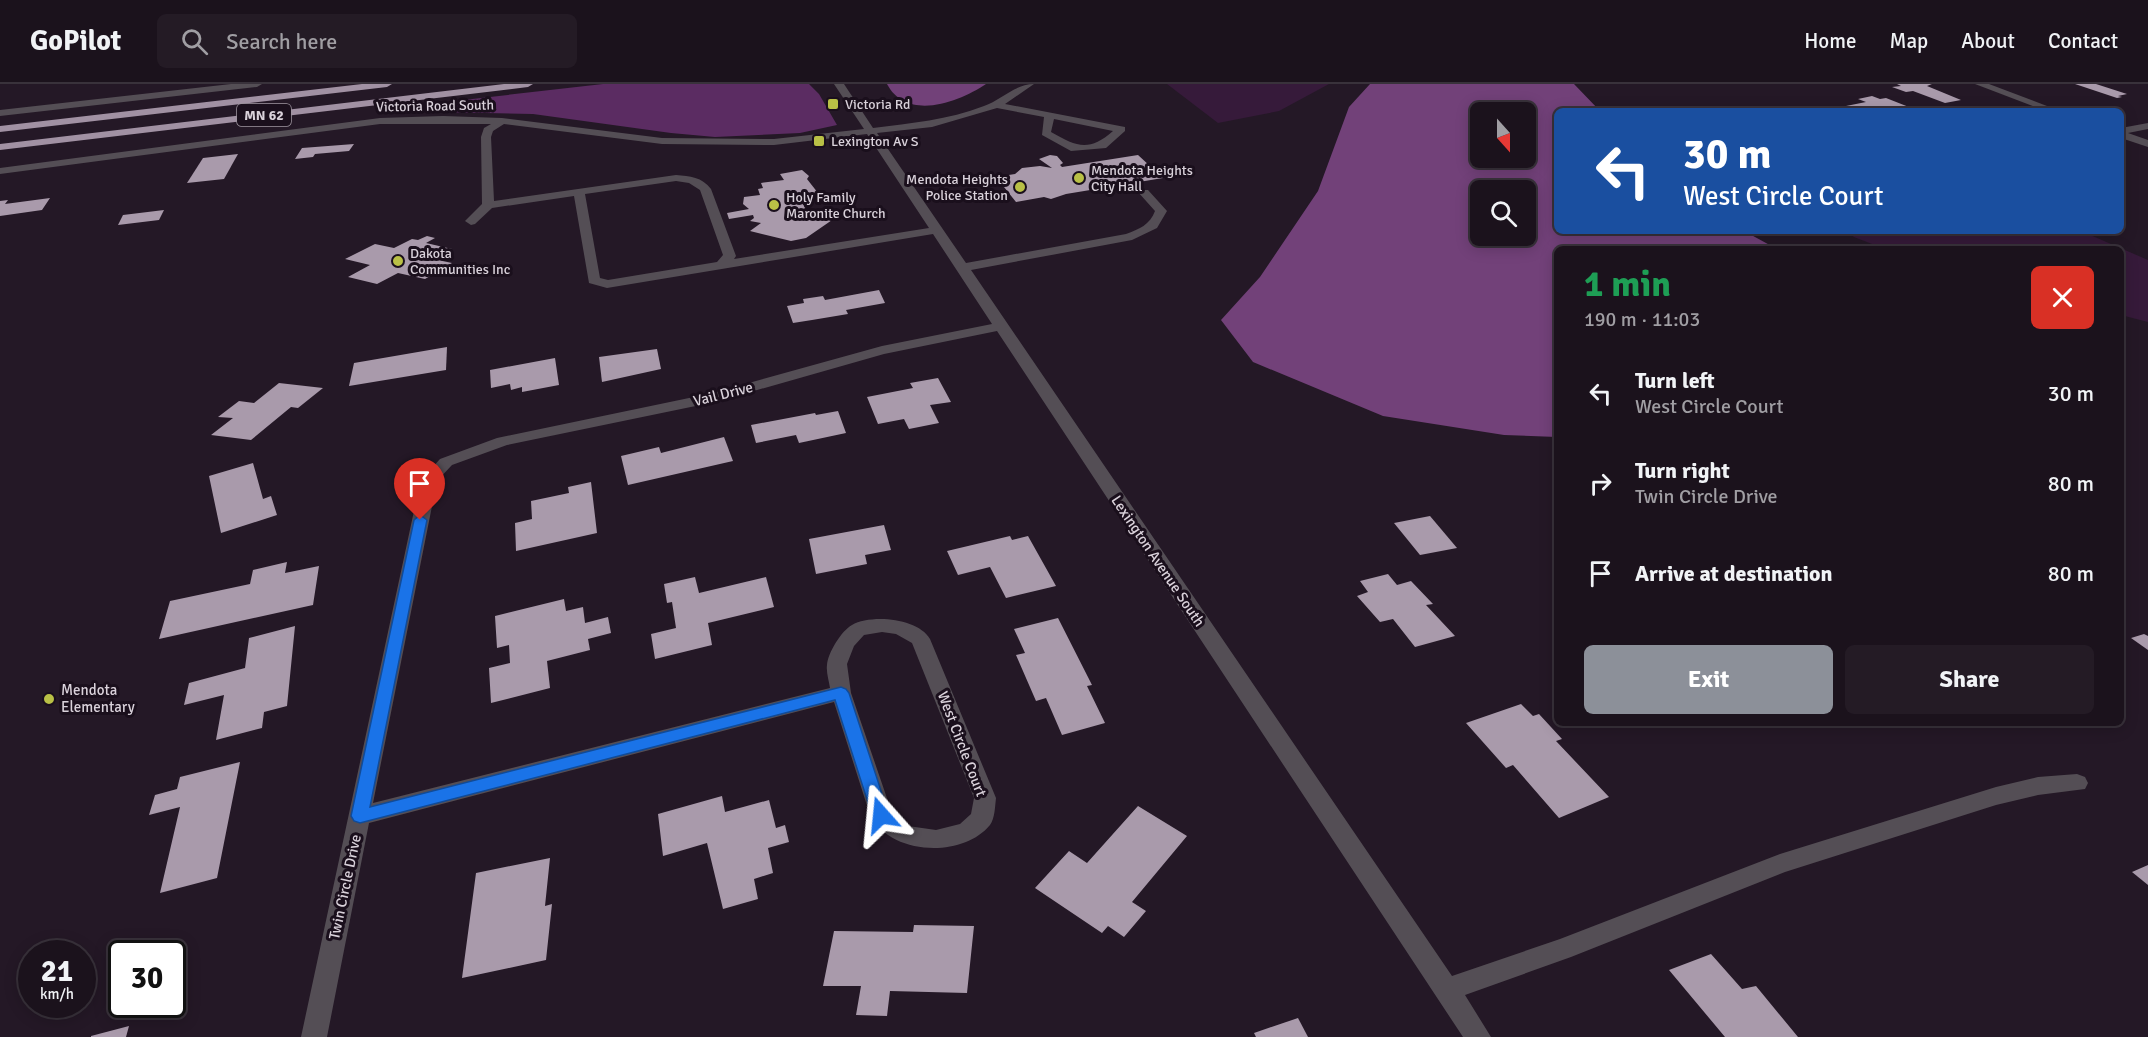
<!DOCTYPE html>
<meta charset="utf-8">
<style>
:root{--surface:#1b121c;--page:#241b25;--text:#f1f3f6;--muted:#a09ea3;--line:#39323b;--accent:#8c9099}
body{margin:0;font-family:Signika,sans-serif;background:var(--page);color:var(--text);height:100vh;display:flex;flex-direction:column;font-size:22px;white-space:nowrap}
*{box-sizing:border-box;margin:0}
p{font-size:20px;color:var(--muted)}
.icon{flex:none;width:33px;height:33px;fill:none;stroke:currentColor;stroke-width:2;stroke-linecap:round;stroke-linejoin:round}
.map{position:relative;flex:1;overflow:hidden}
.sheet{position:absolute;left:1554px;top:162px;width:570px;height:480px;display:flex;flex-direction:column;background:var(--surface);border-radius:9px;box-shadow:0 3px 15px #0003,0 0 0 2px var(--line)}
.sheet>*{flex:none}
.hud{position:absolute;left:1554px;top:24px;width:570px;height:126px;border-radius:9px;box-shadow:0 3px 15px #0003,0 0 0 2px var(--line);background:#1a4fa0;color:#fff;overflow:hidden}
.needle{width:39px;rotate:159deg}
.buttons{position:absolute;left:1470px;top:18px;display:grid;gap:12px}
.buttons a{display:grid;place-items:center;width:66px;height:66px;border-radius:9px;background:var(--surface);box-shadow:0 3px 15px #0003,0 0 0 2px var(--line);font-size:30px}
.speed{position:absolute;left:18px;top:856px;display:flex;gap:12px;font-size:30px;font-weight:700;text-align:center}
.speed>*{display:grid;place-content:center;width:78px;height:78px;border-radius:50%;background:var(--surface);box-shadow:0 3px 15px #0003,0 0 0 2px var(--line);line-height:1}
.speed small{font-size:15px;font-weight:400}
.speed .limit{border:3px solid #111;border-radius:9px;background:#fff;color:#111}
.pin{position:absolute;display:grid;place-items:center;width:51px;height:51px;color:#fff;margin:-62px -26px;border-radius:50% 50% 50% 0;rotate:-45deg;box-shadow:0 0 6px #0007}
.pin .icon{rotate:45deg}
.me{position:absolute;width:66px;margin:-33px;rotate:342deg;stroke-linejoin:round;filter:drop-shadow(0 0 4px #0008)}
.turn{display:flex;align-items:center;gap:21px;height:126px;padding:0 30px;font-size:27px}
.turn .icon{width:78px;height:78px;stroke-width:2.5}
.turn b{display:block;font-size:42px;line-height:51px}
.round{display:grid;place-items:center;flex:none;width:63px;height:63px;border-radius:9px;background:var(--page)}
.overview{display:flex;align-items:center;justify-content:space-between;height:102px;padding:0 30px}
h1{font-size:36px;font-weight:700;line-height:45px;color:#1e9e55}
.primary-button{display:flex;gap:12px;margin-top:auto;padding:12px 30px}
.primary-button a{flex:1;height:69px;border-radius:9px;background:var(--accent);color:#fff;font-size:24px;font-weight:700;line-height:69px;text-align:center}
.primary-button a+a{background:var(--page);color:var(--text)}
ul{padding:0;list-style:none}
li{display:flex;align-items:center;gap:18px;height:90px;padding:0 30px}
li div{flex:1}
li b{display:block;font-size:22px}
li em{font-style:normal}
header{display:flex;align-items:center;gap:36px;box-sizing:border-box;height:84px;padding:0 30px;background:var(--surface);border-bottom:2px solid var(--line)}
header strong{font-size:28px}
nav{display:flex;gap:33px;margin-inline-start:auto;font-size:21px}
.search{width:420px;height:54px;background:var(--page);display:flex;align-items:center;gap:15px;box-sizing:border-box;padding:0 21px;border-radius:9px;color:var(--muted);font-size:22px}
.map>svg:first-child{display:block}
.green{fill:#361a3a}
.forest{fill:#5b2c62}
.water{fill:#724179;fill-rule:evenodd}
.building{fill:#a99aab}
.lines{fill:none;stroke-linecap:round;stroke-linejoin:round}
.minor{fill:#544e55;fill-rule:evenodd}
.highway{fill:#a191a3;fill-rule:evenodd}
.route{fill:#1a73e8;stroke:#114b97;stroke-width:1.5}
.poi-dot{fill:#b9c046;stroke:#1a0f1c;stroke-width:2}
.labels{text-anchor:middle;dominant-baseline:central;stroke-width:6;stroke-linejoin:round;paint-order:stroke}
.far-poi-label{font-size:14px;fill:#d9d1da;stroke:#1a0f1c;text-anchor:start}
.far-street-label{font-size:14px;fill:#d9d1da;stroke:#1a0f1c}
.shield{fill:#1a0f1c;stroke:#a097a1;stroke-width:1.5}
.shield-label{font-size:14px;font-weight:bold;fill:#d9d1da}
.street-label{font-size:15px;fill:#d9d1da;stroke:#1a0f1c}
.poi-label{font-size:15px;fill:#d9d1da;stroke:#1a0f1c;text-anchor:start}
</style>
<header>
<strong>GoPilot</strong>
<div class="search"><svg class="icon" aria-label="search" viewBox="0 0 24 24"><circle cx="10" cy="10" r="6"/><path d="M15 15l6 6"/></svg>Search here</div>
<nav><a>Home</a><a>Map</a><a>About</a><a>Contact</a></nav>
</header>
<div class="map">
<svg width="2148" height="953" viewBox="0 0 2148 953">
<rect width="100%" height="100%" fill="#241826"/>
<g class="green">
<polygon points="1167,0 1329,0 1279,27 1218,39"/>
<polygon points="1846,147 2081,147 2148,176 2148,238 2121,231 2121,165 1885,165 1854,153"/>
</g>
<polygon class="forest" points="603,0 809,0 819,10 837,41 800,49 715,53 671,49 533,30 435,28 437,19"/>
<g class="water">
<path d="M887 0H986C959 18 907 38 887 0Z"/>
<path d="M1370 0H1574L1600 27H1557V147H1744L1777 165H1557V353L1504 351 1383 332 1253 278 1221 236 1260 193 1318 107 1349 23ZM1480 28H1526V74H1480ZM1480 106H1526V152H1480Z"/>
</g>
<g class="building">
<polygon points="1897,0 1932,0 1927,2 1961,16 1945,19 1913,7 1906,8 1892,3 1901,2"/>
<polygon points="2075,0 2096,0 2127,10 2118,12 2122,13 2117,14"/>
<polygon points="1872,12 1880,15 1886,14 1914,25 1859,27 1846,22 1866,18 1858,15"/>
<polygon points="354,60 349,67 315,70 313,73 295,75 302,64"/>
<polygon points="238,70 224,95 187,99 203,74"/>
<polygon points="1050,71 1057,72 1063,79 1060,81 1062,83 1138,71 1163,94 1066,110 1051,115 1044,113 1016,118 996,93 1015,90 1022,84 1040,82 1052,84 1039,75"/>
<polygon points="802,86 809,92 807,95 818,109 817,115 802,118 807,128 835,134 806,154 791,157 750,147 761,139 750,137 754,134 753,131 729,135 727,129 749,125 743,120 744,113 760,111 758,105 763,104 761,99 784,96 780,90"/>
<polygon points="50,114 42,126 0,132 0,117 8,116 5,120"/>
<polygon points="164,126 159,136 118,141 123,131"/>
<polygon points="427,152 435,154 426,159 452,165 433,175 452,179 425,195 398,189 377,200 348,193 370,181 345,175 375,160 394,164 412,155 418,156"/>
<polygon points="879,206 885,219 846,226 848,230 812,236 793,239 787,222 804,219 803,215 823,212 825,216"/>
<polygon points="447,263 446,286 349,302 354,279"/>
<polygon points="657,265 661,285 602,298 599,273"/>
<polygon points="555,274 559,301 522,308 522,303 511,306 510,300 491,304 490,286"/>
<polygon points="938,294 951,318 930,321 939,339 909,345 904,335 878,340 867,313 913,304 910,299"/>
<polygon points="279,299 323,304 298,324 291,323 251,356 211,351 233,334 218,333 239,317 254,319"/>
<polygon points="838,327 846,349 799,359 796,351 756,359 751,341 815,329 816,331"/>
<polygon points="724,353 733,377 628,401 621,372 659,363 661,369"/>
<polygon points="253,379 263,415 271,412 277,431 221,449 209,392"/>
<polygon points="591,398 597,449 516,467 515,439 532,435 531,417 569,409 568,403"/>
<polygon points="1430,432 1457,464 1420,471 1394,439"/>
<polygon points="884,441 891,466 865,471 867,480 816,490 809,455"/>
<polygon points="1010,452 1012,456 1028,452 1056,502 1006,514 990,483 958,491 947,467"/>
<polygon points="287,478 285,489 319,482 313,521 159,555 170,517 250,500 253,486"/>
<polygon points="1388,490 1397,501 1411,497 1433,520 1426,521 1455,552 1415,563 1393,535 1380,538 1357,512 1368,508 1360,497"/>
<polygon points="695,493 699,509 766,493 774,523 708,539 712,561 655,575 651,550 676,544 672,518 667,519 664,500"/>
<polygon points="564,515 566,527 583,523 585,539 608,533 611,549 588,555 590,566 547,577 550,604 491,619 489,584 510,579 509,561 497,564 495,532"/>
<polygon points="1058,534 1092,601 1087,602 1105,639 1062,651 1046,614 1036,617 1016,571 1025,569 1014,545"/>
<polygon points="295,542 287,622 264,628 262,644 216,656 224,611 184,621 189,599 245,584 249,554"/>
<polygon points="2144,550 2148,552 2148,566 2131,554"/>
<polygon points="1521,620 1533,632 1539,630 1562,655 1556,657 1609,713 1559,734 1513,681 1506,684 1466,639"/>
<polygon points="240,678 217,794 160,809 180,723 149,731 155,711 177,705 180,693"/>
<polygon points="722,712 725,728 769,716 776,744 785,741 789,758 768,764 773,789 754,795 758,815 723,825 707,759 663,772 658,730"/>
<polygon points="1138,722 1187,752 1132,818 1146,827 1124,853 1108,842 1102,849 1035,804 1069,767 1087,779"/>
<polygon points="550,774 545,822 552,820 546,876 462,894 476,789"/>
<polygon points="2148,781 2148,801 2132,788"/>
<polygon points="914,841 974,842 967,909 890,907 887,932 856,931 861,902 823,902 834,847 913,848"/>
<polygon points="1711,870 1742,905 1756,902 1798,953 1725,953 1669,886"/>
<polygon points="1298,934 1308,953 1256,953 1254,949"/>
<polygon points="129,942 126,953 91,953 91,952"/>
</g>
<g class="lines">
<g class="minor">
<polygon points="231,0 262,0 257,3 0,32 0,26"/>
<path d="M834 0H844L873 44C911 39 948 36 984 22 1001 16 1015 0 1034 0L1005 20 1125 43V47L1106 64 1071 67 1042 51 1044 33 997 24 932 43 877 49 966 179 1126 150C1139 145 1150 141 1155 127L1138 108 1140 106H1148L1167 127 1157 144 1132 156 971 186 1452 892 1560 855 1780 770 1996 703 2038 693 2077 690 2085 693 2088 699 2085 705 2038 711 1996 721 1785 788 1571 873 1465 911 1491 953H1463L997 247 884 270 715 318 507 361 452 381 437 397 373 719 830 604C829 597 826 588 827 581 828 569 841 547 852 541 871 530 918 534 930 555L996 714C995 722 995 734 990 741 962 775 890 771 870 731L834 618 369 739 327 953H301L417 413 421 396 440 375 497 354 713 309 882 262 992 240 933 150 607 204 589 199 574 112 492 124 475 140 471 141 465 137 482 120 481 53 484 44 491 40H380L0 90V84L380 34 443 32 502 34 662 54 774 55 864 45ZM1054 35 1113 47C1089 68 1077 63 1051 48ZM504 40 662 60 774 61 867 50 929 144 734 175 736 172 711 105C702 93 690 92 676 91L494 117 491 53 493 47ZM676 97 689 99 700 106 723 171 717 178 608 196 600 194 585 110ZM882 548 896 550 912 559 974 714 971 730 960 740 936 746 908 742 891 726 851 609 847 580 854 562 864 551Z"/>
<polygon points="1975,0 1989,0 2060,27 2046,27"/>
<polygon points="2148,39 2148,45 2128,49 2148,56 2148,63 2121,54 2121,44"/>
</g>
<g class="highway">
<polygon points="362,0 392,0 387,3 0,48 0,42"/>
<polygon points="504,0 533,0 528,3 0,66 0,60"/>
</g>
</g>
<polygon class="route" points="420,431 427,436 370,723 841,603 846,605 849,609 889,731 887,736 881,738 875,736 872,731 835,616 360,739 354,737 351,732 414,436"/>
<g class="poi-dot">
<rect x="827" y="14" width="12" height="12" rx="3"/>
<rect x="813" y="51" width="12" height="12" rx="3"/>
<circle cx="1079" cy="94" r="6"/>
<circle cx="1020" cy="103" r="6"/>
<circle cx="774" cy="121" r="6"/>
<circle cx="398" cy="177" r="6"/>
<circle cx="49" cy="615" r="6"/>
</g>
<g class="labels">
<g class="far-poi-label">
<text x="845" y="20">Victoria Rd</text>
<text x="831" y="57">Lexington Av S</text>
<text x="1091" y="86">Mendota Heights<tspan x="1091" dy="16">City Hall</tspan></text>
<text x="1008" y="95" text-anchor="end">Mendota Heights<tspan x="1008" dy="16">Police Station</tspan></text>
<text x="786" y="113">Holy Family<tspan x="786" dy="16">Maronite Church</tspan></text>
<text x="410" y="169">Dakota<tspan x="410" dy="16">Communities Inc</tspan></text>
</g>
<g class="far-street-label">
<text transform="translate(435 22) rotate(-1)">Victoria Road South</text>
</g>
<rect class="shield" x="237" y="20" width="54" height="22" rx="4.5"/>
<g class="shield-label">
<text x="264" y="31">MN 62</text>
</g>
<g class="street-label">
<text transform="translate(723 310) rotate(-14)">Vail Drive</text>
<text transform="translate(1158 477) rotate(56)">Lexington Avenue South</text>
<text transform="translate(962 660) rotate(69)">West Circle Court</text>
<text transform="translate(345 803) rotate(-78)">Twin Circle Drive</text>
</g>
<g class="poi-label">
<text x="61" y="606">Mendota<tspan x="61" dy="17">Elementary</tspan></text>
</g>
</g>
</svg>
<div class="buttons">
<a><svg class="needle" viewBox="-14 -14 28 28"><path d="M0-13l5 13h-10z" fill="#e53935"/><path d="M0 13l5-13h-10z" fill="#a09ea3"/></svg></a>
<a><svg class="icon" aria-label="search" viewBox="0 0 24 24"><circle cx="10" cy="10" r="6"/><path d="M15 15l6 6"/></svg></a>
</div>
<div class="speed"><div>21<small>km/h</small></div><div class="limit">30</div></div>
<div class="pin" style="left:420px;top:436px;background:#d93025"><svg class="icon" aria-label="arrive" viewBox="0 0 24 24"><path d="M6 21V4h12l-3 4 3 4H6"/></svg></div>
<svg class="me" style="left:881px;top:731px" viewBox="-20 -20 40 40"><path d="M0-17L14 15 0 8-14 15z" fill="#1a73e8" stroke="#fff" stroke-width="4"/></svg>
<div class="hud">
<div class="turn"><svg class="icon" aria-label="left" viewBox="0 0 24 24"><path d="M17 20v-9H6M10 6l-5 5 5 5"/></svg><div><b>30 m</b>West Circle Court</div></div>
</div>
<section class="sheet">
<div class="overview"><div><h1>1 min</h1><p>190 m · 11:03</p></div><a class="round" style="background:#d93025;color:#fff"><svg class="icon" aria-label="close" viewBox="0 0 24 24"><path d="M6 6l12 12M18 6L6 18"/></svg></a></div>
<ul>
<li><svg class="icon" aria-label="left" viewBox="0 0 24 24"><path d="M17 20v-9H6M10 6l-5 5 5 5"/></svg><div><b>Turn left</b><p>West Circle Court</p></div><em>30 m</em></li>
<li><svg class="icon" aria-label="right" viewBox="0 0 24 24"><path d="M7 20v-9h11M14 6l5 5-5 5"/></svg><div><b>Turn right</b><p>Twin Circle Drive</p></div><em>80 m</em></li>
<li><svg class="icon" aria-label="arrive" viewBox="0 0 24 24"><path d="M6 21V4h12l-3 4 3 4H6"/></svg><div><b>Arrive at destination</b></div><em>80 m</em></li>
</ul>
<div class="primary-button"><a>Exit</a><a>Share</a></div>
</section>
</div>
